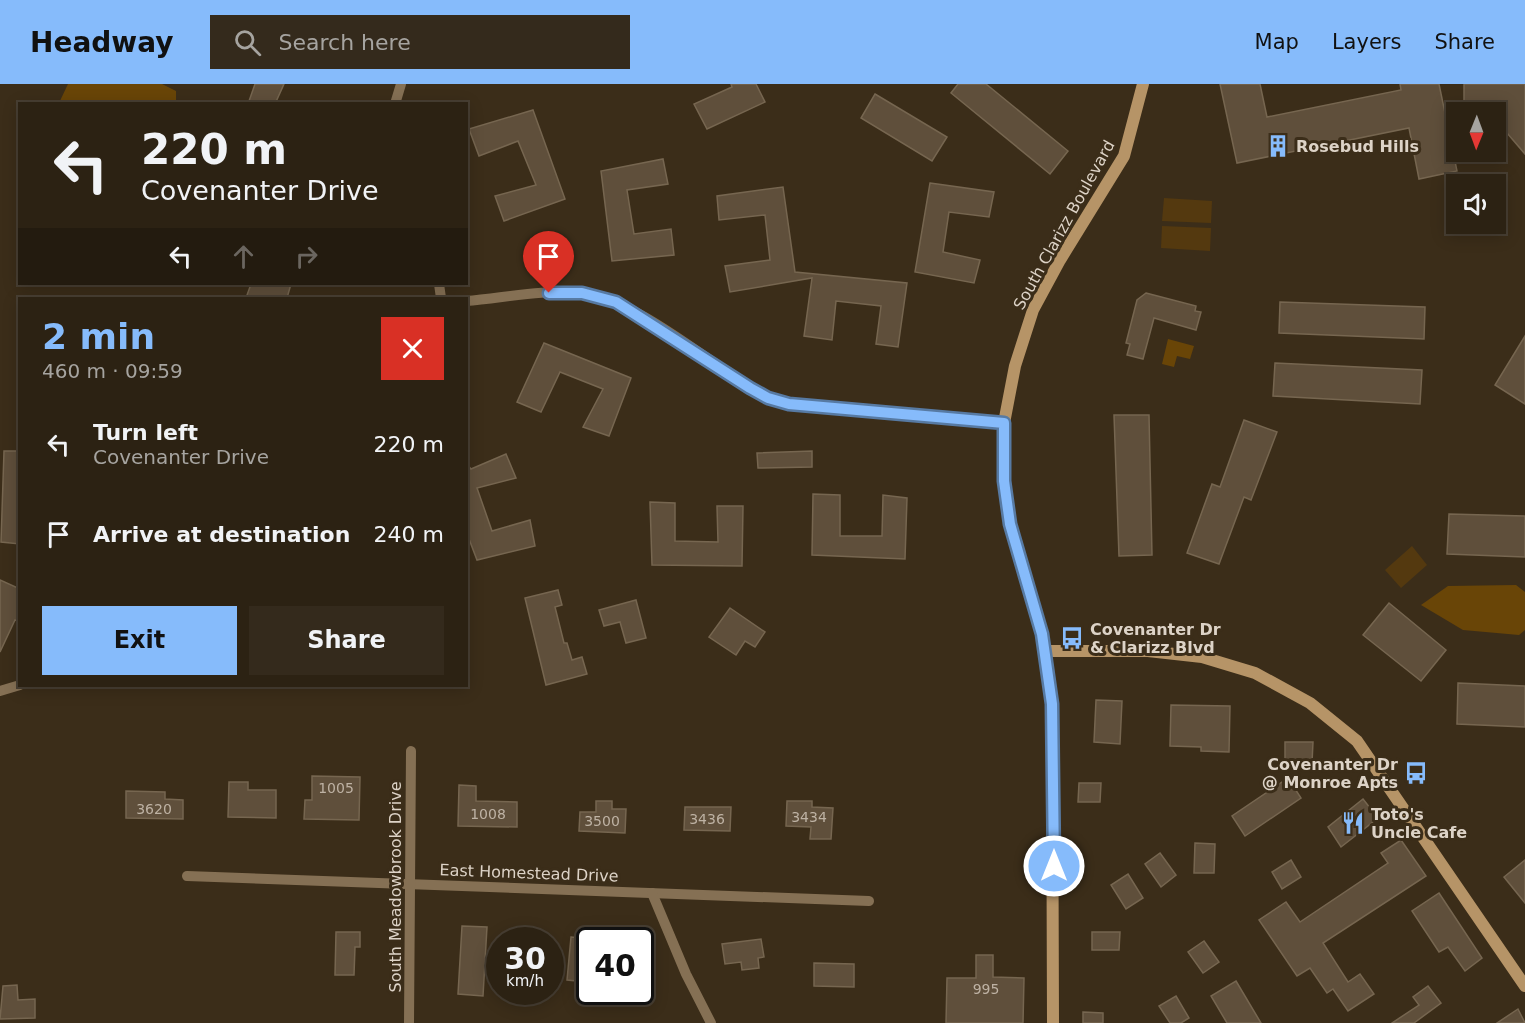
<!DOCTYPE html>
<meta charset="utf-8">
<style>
:root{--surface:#2c2213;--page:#342a1c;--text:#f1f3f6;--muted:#a6a4a0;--line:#483f33;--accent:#86bbfb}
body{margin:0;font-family:"DejaVu Sans",sans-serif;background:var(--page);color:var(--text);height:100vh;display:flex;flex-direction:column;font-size:22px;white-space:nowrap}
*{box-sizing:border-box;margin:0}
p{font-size:20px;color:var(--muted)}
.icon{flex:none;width:33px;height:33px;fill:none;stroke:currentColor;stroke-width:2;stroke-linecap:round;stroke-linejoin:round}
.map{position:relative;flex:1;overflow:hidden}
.side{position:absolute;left:18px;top:213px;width:450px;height:390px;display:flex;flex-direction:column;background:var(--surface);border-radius:0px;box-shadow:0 3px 15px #0003,0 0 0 2px var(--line)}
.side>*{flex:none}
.hud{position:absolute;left:18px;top:18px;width:450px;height:183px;border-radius:0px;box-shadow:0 3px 15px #0003,0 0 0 2px var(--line);background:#2c2213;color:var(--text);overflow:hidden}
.needle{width:39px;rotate:181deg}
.tools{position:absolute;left:1446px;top:18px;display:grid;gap:12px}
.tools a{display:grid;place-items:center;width:60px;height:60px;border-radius:0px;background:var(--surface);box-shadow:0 3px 15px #0003,0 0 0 2px var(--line);font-size:30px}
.speed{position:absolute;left:486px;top:843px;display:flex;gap:12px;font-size:30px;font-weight:700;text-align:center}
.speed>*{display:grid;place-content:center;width:78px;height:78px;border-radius:50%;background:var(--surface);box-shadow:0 3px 15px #0003,0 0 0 2px var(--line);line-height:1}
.speed small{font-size:15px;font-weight:400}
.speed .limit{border:3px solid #111;border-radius:9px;background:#fff;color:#111}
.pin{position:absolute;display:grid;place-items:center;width:51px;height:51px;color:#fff;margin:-62px -26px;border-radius:50% 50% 50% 0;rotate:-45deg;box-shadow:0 0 6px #0007}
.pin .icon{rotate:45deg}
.me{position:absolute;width:66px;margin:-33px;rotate:0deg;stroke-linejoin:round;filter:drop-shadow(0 0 4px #0008)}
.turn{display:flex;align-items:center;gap:21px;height:126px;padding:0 24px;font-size:27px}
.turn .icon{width:78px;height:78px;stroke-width:2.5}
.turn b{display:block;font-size:42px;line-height:51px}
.lanes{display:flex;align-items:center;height:57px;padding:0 24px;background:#0003;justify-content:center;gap:30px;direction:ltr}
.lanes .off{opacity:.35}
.round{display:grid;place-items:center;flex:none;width:63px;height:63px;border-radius:0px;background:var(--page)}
.overview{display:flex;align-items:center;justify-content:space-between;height:102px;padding:0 24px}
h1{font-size:36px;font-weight:800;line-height:45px;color:var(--accent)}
.cta{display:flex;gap:12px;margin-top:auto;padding:12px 24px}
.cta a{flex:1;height:69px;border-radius:0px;background:var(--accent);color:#111;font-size:24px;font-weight:800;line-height:69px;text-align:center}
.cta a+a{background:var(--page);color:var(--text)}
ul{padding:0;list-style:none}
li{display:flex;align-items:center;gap:18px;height:90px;padding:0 24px}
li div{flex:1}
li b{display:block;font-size:22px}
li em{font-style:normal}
header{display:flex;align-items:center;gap:36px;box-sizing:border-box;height:84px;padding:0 30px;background:var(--accent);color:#111}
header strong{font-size:28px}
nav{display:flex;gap:33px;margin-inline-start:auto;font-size:21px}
.search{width:420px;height:54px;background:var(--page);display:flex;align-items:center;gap:15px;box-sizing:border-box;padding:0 21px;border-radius:0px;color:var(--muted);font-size:22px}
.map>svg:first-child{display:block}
.green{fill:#54390f}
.water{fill:#694507}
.building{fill:#5f4f3b;stroke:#766650;stroke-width:1.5}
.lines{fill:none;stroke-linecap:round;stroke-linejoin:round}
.street{stroke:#857054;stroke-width:10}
.secondary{stroke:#b69467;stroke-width:12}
.route-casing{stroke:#577aa3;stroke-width:15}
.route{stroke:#86bbfb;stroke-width:10}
.labels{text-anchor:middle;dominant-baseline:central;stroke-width:6;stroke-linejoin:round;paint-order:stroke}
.number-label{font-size:14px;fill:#beb2a4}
.poi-label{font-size:16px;font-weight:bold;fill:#ddd3c7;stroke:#3b2d19;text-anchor:start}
.street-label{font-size:16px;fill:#ddd3c7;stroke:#3b2d19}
</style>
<header>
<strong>Headway</strong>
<div class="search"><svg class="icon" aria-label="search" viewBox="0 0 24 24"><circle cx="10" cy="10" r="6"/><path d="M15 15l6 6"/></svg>Search here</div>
<nav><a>Map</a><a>Layers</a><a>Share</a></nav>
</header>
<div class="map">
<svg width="1525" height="939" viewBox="0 0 1525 939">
<rect width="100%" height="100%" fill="#3b2d19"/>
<g class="green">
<polygon points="1164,114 1212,117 1211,139 1162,137"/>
<polygon points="1162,142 1211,144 1210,167 1161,164"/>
<polygon points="1412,462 1427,481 1401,504 1385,486"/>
</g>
<g class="water">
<polygon points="68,0 162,0 176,7 176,19 59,19"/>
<polygon points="1168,255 1194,262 1190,275 1177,272 1174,283 1162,280"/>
<polygon points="1516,501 1525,508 1525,546 1519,551 1463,546 1421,521 1448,502"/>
</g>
<g class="building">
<polygon points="255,0 284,0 275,20 248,20"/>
<polygon points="731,0 756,0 765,18 707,45 694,20 732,3"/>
<polygon points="958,0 986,0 1068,67 1050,90 951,9"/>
<polygon points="1220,0 1260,0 1267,33 1401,6 1400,0 1439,0 1457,87 1419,95 1409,44 1237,79"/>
<polygon points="1464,0 1525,0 1525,70 1507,49 1507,67 1496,67 1496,28 1491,28 1491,23 1464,23"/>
<polygon points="875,10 947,53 932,77 861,34"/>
<polygon points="533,26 565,115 504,137 495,112 536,101 518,57 479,72 469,45"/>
<polygon points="663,75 668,100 627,106 634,150 671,145 674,171 612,177 601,87"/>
<polygon points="930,99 994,108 989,133 949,128 943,168 980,176 974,199 915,188"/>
<polygon points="783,103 795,188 907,199 898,263 876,260 881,222 836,217 832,256 804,252 812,194 730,208 725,182 770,176 765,131 719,136 717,112"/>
<polygon points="251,200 291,200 287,214 246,214"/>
<polygon points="1146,209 1196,222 1195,227 1201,228 1196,246 1154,234 1143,275 1127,271 1130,260 1126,259 1137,216"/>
<polygon points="1280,218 1425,223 1424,255 1279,249"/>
<polygon points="1525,252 1525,320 1495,301"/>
<polygon points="544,259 631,294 609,352 583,343 603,305 560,288 541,328 517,318"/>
<polygon points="1275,279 1422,286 1420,320 1273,312"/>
<polygon points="1114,331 1149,331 1152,471 1119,472"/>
<polygon points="1244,336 1277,348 1251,416 1244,413 1219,480 1187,469 1212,400 1220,403"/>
<polygon points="4,367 20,367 20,460 1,458"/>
<polygon points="812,367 812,383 758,384 757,369"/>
<polygon points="506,370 516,394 477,404 492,447 530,436 535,462 477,476 466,447 466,379 471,385"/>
<polygon points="813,410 840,411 840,452 882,452 883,411 907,414 905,475 812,471"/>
<polygon points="650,418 675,419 675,457 718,458 717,422 743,422 742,482 652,481"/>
<polygon points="1449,430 1525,432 1525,473 1447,470"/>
<polygon points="0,496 20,505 20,538 15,536 0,568"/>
<polygon points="558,506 562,521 555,523 564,559 567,559 572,576 582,573 587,590 546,601 525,514"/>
<polygon points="636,516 646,554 626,559 620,538 604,542 599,526"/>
<polygon points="1389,519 1446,566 1421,597 1363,551"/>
<polygon points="730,524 765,548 755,563 745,557 736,571 709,553"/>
<polygon points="1458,599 1525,602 1525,643 1457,640"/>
<polygon points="1096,616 1122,617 1120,660 1094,658"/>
<polygon points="1171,621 1230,622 1229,668 1201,667 1201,663 1170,662"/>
<polygon points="1285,658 1313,658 1312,679 1285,678"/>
<polygon points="312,692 360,693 359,736 304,735 305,716 312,716"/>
<polygon points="1288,694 1301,714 1245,752 1232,732"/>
<polygon points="229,698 248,698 248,706 276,706 276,734 228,733"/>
<polygon points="1079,699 1101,699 1100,718 1078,718"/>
<polygon points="459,701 476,702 476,717 517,718 517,743 458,742"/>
<polygon points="126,707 165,708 165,715 183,716 183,735 126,734"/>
<polygon points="1363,715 1378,734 1341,763 1328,743"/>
<polygon points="596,717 612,717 612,725 626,725 625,749 579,747 580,728 596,728"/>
<polygon points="787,717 812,717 812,723 833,724 831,755 810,755 811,743 786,742"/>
<polygon points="685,723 731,723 730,747 684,746"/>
<polygon points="1401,756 1426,792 1323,859 1348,898 1360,890 1374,910 1348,927 1333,905 1327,909 1310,884 1297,892 1259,836 1286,818 1300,838 1388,779 1381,769"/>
<polygon points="1195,759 1215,760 1214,789 1194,789"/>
<polygon points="1160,769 1176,791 1161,803 1145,780"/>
<polygon points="1291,776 1301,793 1282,805 1272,788"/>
<polygon points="1525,776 1525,819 1504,793"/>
<polygon points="1128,790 1143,814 1126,825 1111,801"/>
<polygon points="1439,809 1482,874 1465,887 1448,863 1439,868 1412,827"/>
<polygon points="462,842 487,843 483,912 458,910"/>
<polygon points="336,848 360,848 360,863 355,863 354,891 335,891"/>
<polygon points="1092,848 1120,848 1119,866 1092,866"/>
<polygon points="571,853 589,855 587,898 567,896"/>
<polygon points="761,855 764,873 758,874 759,884 742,886 741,878 725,880 722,860"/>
<polygon points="1204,857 1219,878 1203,889 1188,868"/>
<polygon points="976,871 993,871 993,893 1024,894 1023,939 946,939 947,894 976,894"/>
<polygon points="814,879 854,880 854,903 814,902"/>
<polygon points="1236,897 1261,939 1227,939 1211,912"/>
<polygon points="17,901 18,916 35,915 35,934 0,935 3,902"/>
<polygon points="1428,902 1441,919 1414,939 1392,939 1419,921 1413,913"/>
<polygon points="1176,912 1189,934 1181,939 1170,939 1159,922"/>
<polygon points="1518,925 1525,939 1497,939"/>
<polygon points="1083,928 1103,929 1103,939 1083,939"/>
</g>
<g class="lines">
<g class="street">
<polyline points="395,20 401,0"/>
<polyline points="439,200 441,214"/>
<path d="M466 217C504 214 543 205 581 209 639 215 714 284 768 314L789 320 1004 339"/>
<polyline points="0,607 20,601"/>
<polyline points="187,792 869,817"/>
<polyline points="652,809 686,890 711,939"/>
<polyline points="409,939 411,667"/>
</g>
<g class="secondary">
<polyline points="1045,567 1148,567 1202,573 1255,589 1310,619 1357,657 1525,902"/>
<polyline points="1053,939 1052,620 1042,551 1010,440 1004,397 1004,339 1015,282 1033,226 1060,176 1124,72 1143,0"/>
</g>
</g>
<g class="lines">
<g class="route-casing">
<polyline id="route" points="549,209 582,209 616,218 750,304 768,314 789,320 1004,339 1004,397 1010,440 1042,550 1052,620 1054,782"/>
</g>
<use href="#route" class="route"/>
</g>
<defs>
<g id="building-bare" transform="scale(1.8)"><path d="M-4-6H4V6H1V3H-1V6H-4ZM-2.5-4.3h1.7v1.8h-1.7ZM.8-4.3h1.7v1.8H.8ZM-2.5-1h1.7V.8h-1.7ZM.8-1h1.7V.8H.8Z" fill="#86bbfb" stroke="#3b2d19" stroke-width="2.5" paint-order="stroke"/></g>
<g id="bus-bare" transform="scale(1.8)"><path d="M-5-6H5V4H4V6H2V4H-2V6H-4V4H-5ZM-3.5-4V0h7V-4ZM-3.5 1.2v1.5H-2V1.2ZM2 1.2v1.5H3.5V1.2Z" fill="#86bbfb" stroke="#3b2d19" stroke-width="2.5" paint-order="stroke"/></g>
<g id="restaurant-bare" transform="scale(1.8)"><path d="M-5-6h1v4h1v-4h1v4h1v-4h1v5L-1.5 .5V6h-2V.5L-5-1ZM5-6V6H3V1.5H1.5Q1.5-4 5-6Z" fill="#86bbfb" stroke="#3b2d19" stroke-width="2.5" paint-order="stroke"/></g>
</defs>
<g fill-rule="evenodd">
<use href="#building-bare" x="1278" y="62"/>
<use href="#bus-bare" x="1072" y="554"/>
<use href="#bus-bare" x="1416" y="689"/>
<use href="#restaurant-bare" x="1353" y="739"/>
</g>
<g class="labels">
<g class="number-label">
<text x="336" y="704">1005</text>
<text x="154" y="725">3620</text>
<text x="488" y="730">1008</text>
<text x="809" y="733">3434</text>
<text x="707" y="735">3436</text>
<text x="602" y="737">3500</text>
<text x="986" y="905">995</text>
</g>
<g class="poi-label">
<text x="1296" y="62">Rosebud Hills</text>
<text x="1090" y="545">Covenanter Dr<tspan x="1090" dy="18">&amp; Clarizz Blvd</tspan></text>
<text x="1398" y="680" text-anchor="end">Covenanter Dr<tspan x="1398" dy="18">@ Monroe Apts</tspan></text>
<text x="1371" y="730">Toto's<tspan x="1371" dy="18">Uncle Cafe</tspan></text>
</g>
<g class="street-label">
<text transform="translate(1064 141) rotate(-61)">South Clarizz Boulevard</text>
<text transform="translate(529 789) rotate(2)">East Homestead Drive</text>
<text transform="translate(395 803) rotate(-90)">South Meadowbrook Drive</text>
</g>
</g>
</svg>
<div class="tools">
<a><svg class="needle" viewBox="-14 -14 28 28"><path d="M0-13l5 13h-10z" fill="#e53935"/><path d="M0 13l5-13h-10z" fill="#a6a4a0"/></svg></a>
<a><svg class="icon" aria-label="sound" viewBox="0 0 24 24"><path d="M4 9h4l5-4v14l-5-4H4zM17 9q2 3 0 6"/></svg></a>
</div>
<div class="speed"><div>30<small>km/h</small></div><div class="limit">40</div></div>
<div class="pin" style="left:549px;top:209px;background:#d93025"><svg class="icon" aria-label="arrive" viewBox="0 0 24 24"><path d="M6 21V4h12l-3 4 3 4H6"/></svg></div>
<svg class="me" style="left:1054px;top:782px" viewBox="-20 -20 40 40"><circle r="17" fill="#86bbfb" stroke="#fff" stroke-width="3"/><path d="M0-11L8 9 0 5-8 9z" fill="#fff"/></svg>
<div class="hud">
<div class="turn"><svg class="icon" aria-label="left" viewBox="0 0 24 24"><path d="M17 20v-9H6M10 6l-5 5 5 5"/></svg><div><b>220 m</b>Covenanter Drive</div></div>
<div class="lanes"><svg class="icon" aria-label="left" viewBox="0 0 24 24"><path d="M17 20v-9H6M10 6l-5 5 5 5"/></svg><svg class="icon off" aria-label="ahead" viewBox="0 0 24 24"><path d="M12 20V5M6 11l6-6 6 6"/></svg><svg class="icon off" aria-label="right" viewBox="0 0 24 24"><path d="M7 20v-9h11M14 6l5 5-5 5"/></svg></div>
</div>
<section class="side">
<div class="overview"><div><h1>2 min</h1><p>460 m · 09:59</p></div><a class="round" style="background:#d93025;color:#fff"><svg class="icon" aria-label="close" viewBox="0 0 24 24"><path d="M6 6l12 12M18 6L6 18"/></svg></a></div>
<ul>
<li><svg class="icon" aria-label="left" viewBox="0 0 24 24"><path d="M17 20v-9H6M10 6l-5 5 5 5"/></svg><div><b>Turn left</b><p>Covenanter Drive</p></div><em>220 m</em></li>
<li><svg class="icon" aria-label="arrive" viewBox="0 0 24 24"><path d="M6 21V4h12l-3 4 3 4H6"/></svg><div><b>Arrive at destination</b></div><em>240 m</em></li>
</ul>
<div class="cta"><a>Exit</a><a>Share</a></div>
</section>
</div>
